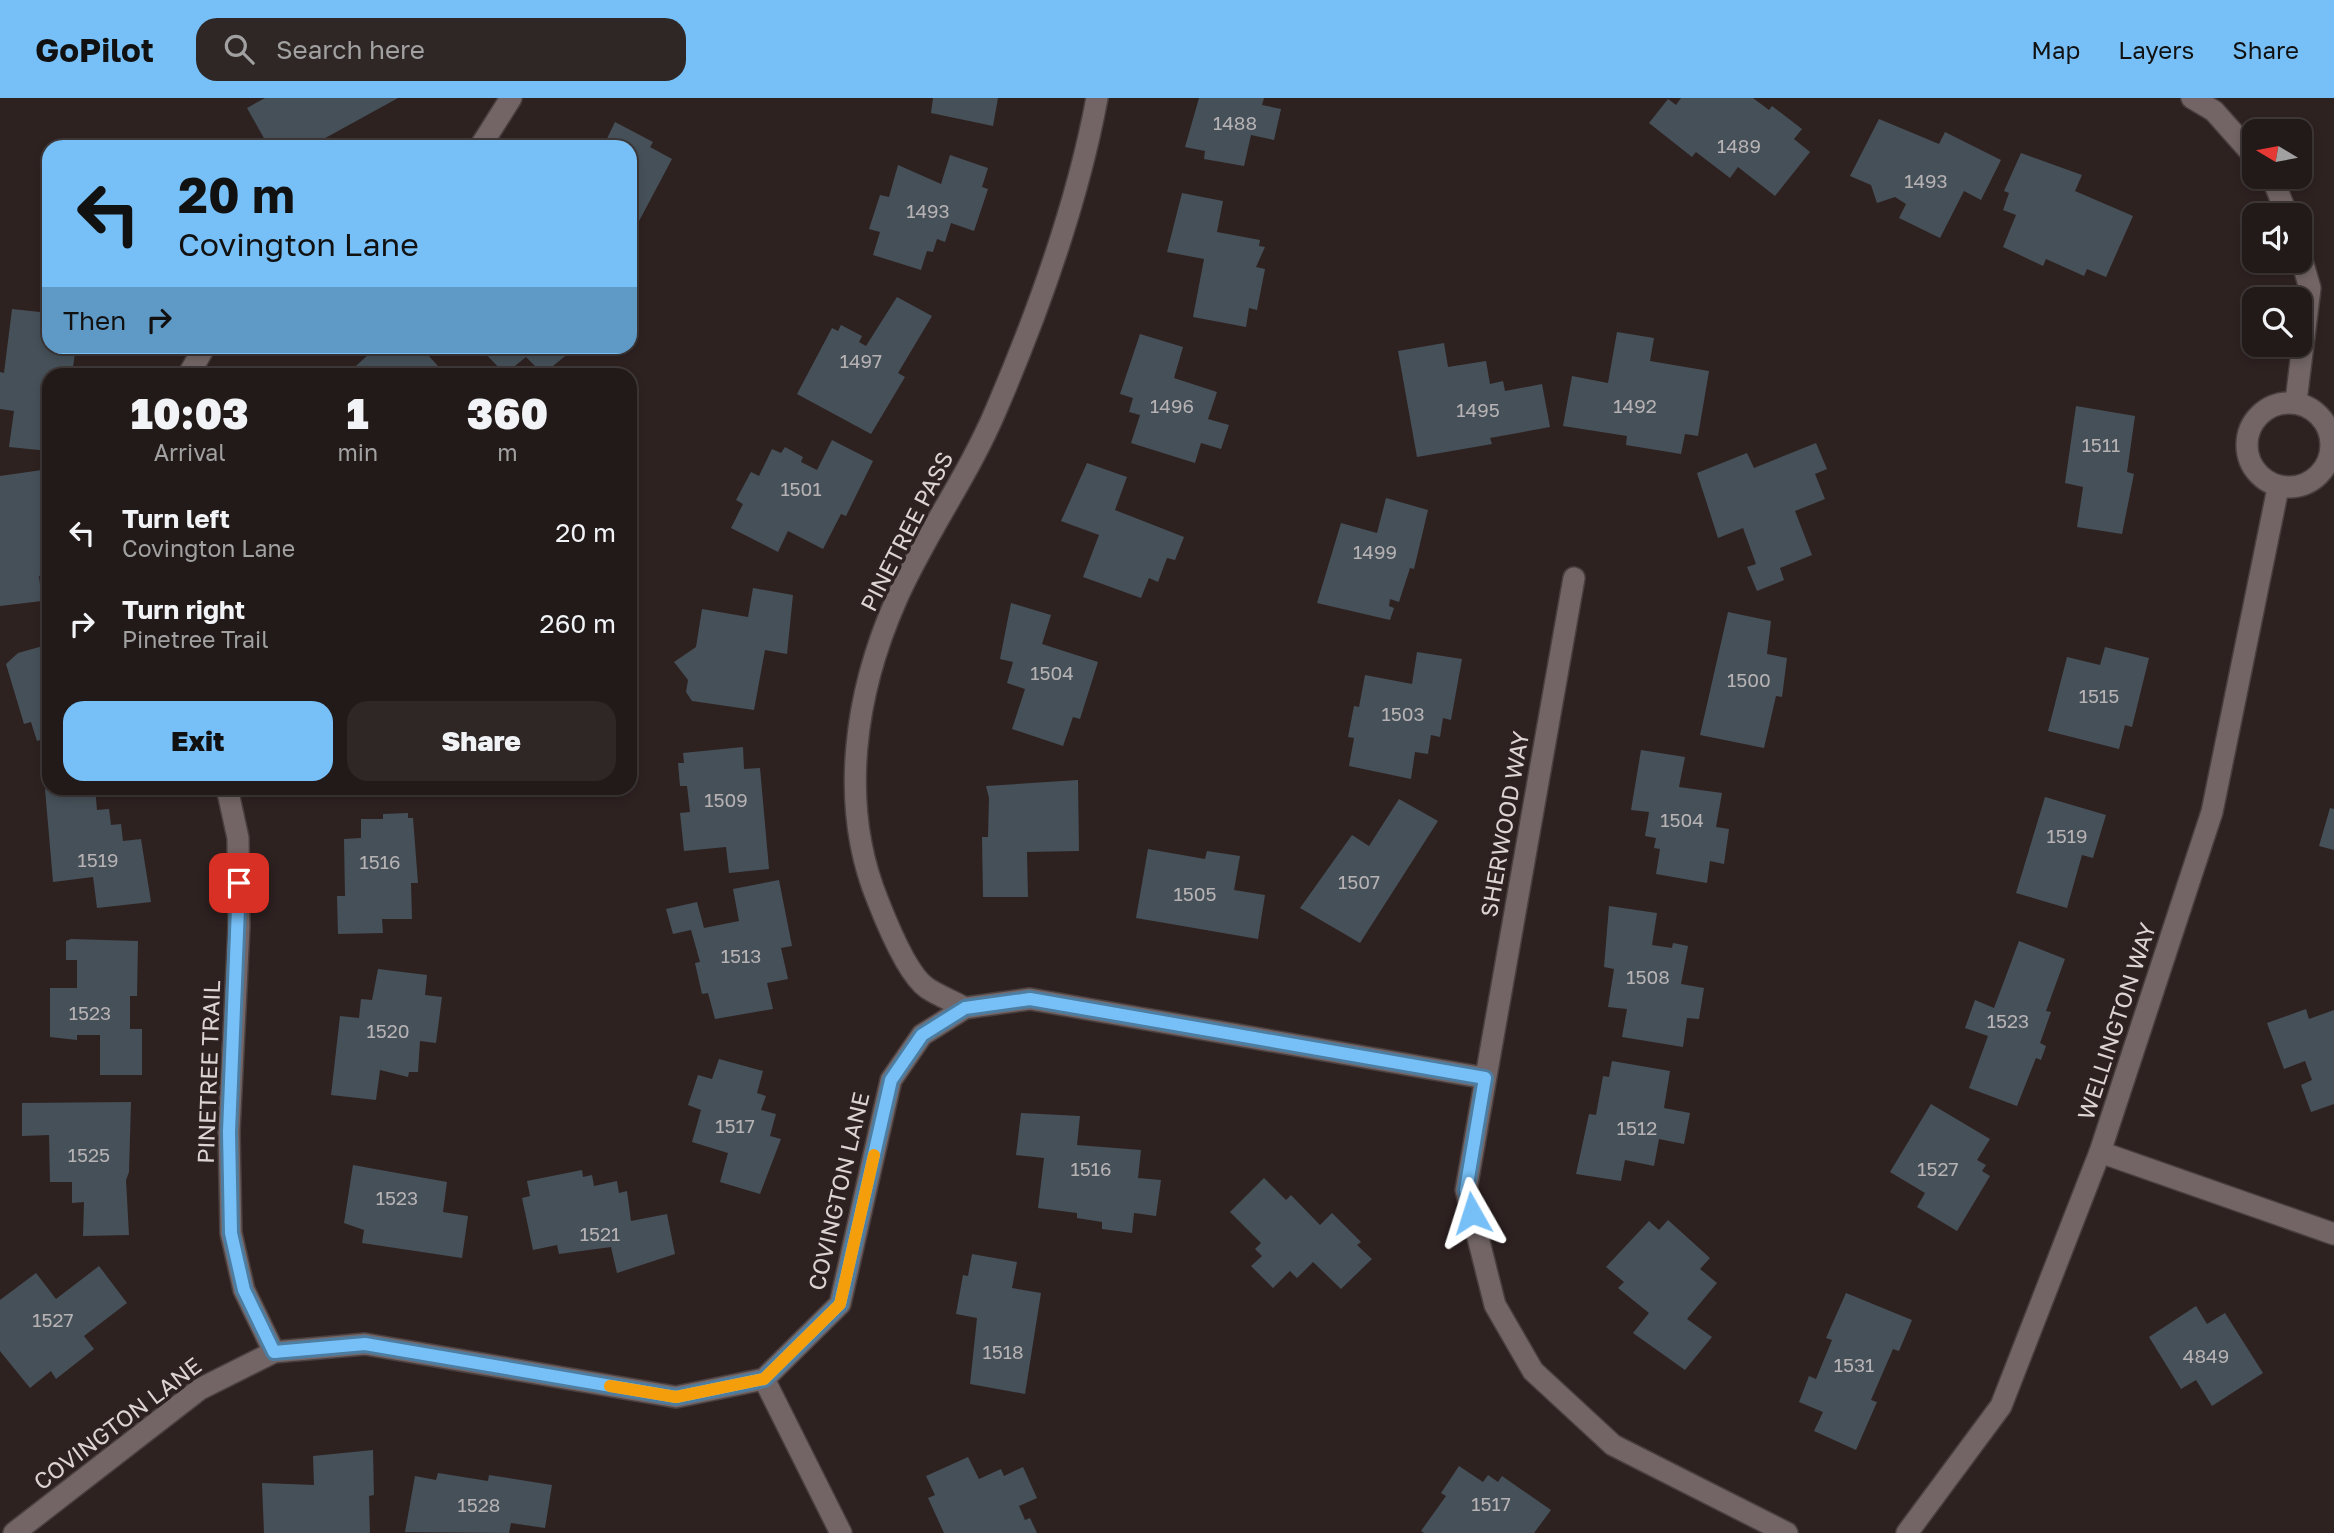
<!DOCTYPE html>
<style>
:root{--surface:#221a19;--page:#2e2726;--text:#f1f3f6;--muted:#a2a1a2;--line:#3f3838;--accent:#77c0f7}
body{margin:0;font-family:"Golos Text",sans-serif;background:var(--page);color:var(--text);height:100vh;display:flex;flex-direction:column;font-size:26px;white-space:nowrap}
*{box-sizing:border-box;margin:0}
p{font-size:23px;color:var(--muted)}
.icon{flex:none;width:38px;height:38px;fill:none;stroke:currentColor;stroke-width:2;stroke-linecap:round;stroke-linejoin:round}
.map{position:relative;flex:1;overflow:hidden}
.details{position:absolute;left:42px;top:270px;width:595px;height:427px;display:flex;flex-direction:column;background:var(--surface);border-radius:21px;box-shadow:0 4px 10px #0003,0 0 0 2px var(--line)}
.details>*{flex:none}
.hud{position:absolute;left:42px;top:42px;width:595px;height:214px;border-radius:21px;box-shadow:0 4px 10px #0003,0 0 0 2px var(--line);background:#77c0f7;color:#111;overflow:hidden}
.needle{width:46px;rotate:280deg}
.controls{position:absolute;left:2242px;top:21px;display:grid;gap:14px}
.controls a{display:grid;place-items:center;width:70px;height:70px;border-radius:14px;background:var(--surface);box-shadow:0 4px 10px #0003,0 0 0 2px var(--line);font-size:35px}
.pin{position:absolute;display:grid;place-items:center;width:60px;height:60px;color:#fff;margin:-30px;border-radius:14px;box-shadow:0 4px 10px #0006}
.me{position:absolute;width:77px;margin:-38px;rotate:354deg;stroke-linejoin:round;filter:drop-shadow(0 0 5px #0008)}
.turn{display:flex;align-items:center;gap:24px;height:147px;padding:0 21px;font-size:32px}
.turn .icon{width:91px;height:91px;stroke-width:2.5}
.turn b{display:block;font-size:49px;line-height:60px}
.then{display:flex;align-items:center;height:66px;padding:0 21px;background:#0003;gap:14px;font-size:26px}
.eta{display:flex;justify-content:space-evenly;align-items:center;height:119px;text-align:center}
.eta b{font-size:42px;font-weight:800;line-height:49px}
.action{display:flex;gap:14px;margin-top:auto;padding:14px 21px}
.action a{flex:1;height:80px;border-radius:21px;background:var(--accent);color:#111;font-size:28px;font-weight:800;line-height:80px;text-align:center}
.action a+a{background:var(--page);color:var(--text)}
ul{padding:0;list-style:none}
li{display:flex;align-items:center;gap:21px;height:91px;padding:0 21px}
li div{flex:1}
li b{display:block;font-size:26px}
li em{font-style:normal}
header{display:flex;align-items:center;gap:42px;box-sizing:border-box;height:98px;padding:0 35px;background:var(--accent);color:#111}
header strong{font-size:33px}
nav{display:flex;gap:38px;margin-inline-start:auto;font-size:24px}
.search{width:490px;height:63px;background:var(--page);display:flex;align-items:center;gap:18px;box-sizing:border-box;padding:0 24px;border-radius:21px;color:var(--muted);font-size:26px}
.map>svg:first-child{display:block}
.building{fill:#465058}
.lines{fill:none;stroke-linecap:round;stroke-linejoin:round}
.street-casing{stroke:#493f3f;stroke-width:24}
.street{stroke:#736565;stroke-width:21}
.route-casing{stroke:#4d7da1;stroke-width:18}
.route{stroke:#77c0f7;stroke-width:12}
.slow{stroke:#f59e0b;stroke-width:12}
.labels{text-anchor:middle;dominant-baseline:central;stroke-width:7;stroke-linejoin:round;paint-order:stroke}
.number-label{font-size:19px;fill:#b6b2b4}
.street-label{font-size:23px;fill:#dcd3d3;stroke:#2e2221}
</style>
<header>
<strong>GoPilot</strong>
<div class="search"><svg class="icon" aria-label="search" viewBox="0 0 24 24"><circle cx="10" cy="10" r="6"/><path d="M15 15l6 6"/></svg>Search here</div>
<nav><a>Map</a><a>Layers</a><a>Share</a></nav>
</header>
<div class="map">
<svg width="2334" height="1435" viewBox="0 0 2334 1435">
<rect width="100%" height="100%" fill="#2e2221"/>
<g class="building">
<polygon points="265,0 398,0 309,49 269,49 247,10"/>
<polygon points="933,0 998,0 993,28 931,15"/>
<polygon points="1199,0 1264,0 1262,7 1281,11 1274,42 1251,37 1244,68 1204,61 1205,53 1185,49"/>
<polygon points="1681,0 1753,0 1769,12 1772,8 1802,31 1794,41 1810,54 1775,98 1738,69 1730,80 1696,54 1692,59 1649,25 1668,1 1676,7"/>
<polygon points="1879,21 1939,46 1945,34 2001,62 1981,102 1964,93 1940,140 1899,120 1906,106 1895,99 1877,105 1871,87 1850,78"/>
<polygon points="615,24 653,44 650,49 672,61 630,140 630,49 603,49"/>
<polygon points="2021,55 2082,77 2075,93 2133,118 2106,179 2087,171 2084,178 2046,161 2043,168 2003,149 2016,117 2003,112 2009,95 2004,93"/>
<polygon points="950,57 988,70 982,89 988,91 974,133 951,125 945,144 937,141 933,154 927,153 921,172 873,157 880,134 869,131 880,97 889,99 898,67 941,86"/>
<polygon points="1182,95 1223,103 1217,134 1260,142 1259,148 1265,149 1256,169 1265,171 1257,212 1249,210 1246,229 1193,219 1204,161 1167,154"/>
<polygon points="897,199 932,218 898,275 905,279 871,336 797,296 832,230 838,233 841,227 862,238 859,244 866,248"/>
<polygon points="12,211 49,215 49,248 76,248 72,276 49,276 49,353 9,349 14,313 0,311 0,274 4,275"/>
<polygon points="1617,234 1654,240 1650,263 1709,273 1698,338 1685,336 1681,356 1626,347 1627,338 1563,328 1572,278 1608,285"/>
<polygon points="1140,236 1183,249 1174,280 1217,294 1208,321 1229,327 1221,351 1201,345 1195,365 1131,345 1140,317 1129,314 1133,300 1120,296"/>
<polygon points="1444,245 1448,269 1486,263 1490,286 1503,283 1505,293 1542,286 1550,329 1490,340 1492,346 1417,359 1398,253"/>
<polygon points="378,248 420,248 445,276 347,276"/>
<polygon points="478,248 563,248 569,255 543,276 526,259 505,276"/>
<polygon points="2076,308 2135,318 2127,374 2134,376 2122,436 2077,429 2083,389 2065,385"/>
<polygon points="832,342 873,363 846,418 841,416 823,451 788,433 778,454 731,430 743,406 736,402 751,374 759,378 772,351 781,355 785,349 803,359 801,364 817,372"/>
<polygon points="1816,345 1827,371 1815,376 1825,401 1795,413 1812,457 1780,470 1784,482 1757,493 1747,469 1756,466 1743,430 1718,440 1697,375 1747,355 1754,370"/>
<polygon points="1087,365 1127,379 1115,412 1184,439 1175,462 1167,460 1158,484 1149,480 1141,500 1083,479 1099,437 1061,423"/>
<polygon points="49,371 49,477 39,478 42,503 0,508 0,378"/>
<polygon points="1386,400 1428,412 1414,471 1410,470 1399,504 1390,501 1389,508 1394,510 1390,522 1317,505 1341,425 1377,435"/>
<polygon points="753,490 793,497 787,556 765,552 754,612 692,603 686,594 688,582 674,564 696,549 702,511 748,519"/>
<polygon points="1011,505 1051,517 1042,546 1098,564 1080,621 1073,619 1063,648 1012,631 1025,591 1007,585 1013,564 1000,561"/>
<polygon points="1728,514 1771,523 1767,556 1787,560 1782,599 1776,598 1764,650 1700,637"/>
<polygon points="49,542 49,639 37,643 31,624 24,626 6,566 18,555 43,548 41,543"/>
<polygon points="2105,549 2149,560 2132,629 2125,627 2119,651 2048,633 2067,559 2100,567"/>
<polygon points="1417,554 1462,561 1451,622 1443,620 1440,639 1431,637 1428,656 1415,654 1411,681 1349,668 1354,640 1348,639 1354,608 1359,609 1365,577 1412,586"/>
<polygon points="743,649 744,671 760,670 769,771 729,775 726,749 684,753 680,715 690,714 687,688 680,688 678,665 684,665 683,655"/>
<polygon points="1641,652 1685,659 1679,689 1722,695 1716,729 1729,731 1724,766 1710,763 1707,785 1656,776 1660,751 1654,750 1656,740 1645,738 1649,714 1631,712"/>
<polygon points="1078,682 1079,753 1027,754 1028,799 983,799 982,739 988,739 989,700 986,688"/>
<polygon points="95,690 97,712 109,711 111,727 121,726 123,743 141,741 151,804 97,810 93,779 53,784 45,691"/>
<polygon points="2045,699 2106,717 2093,760 2082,757 2067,810 2016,795"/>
<polygon points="1399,701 1438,723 1360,845 1300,810 1352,737 1369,748"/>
<polygon points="2330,710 2334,711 2334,752 2319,748"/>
<polygon points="408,715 408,720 413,720 418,785 411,785 412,821 382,821 383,835 338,836 337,798 345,798 344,741 361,740 361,721 383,721 383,716"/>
<polygon points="1148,751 1205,761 1207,753 1240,758 1234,792 1265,797 1258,841 1136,820"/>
<polygon points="779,782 792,848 781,850 788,881 767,885 773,911 715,921 708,895 702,896 695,865 700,864 691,832 673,836 666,811 697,804 704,830 739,823 733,791"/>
<polygon points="1609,808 1657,815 1652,847 1672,850 1673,845 1688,848 1681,886 1704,890 1699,921 1687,920 1683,949 1622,939 1627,911 1608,909 1614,871 1604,869"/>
<polygon points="71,841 138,843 137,898 130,898 130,931 142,931 142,977 100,977 100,937 77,937 77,942 50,939 50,890 77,890 77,862 66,862 66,843"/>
<polygon points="2019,843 2065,861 2046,913 2051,914 2040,945 2046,948 2041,962 2036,960 2017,1008 1969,990 1988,938 1965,930 1975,902 1994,910"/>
<polygon points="378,871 427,877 425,897 442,899 436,945 420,943 418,974 409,974 408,979 380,972 376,1002 331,997 340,918 359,920 361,901 372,902"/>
<polygon points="2306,911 2309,921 2334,912 2334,1006 2311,1014 2301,987 2312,982 2305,963 2284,971 2267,925"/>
<polygon points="719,961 763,973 757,995 766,998 761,1012 776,1016 770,1038 781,1041 760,1096 720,1084 728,1055 692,1044 701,1012 688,1007 698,977 712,981"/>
<polygon points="1612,963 1670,973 1664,1010 1690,1015 1684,1046 1659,1041 1654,1068 1625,1062 1621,1083 1576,1076 1589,1016 1596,1017 1603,978 1609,979"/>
<polygon points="131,1004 129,1074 126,1082 129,1137 83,1138 84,1104 72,1105 72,1084 50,1084 49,1037 22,1038 22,1005"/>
<polygon points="1931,1006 1990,1041 1977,1062 1986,1067 1982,1073 1990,1078 1957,1133 1917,1109 1925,1095 1890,1074"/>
<polygon points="1021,1015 1080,1018 1077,1047 1141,1052 1138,1080 1161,1082 1156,1118 1134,1115 1132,1135 1102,1131 1102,1124 1077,1120 1077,1115 1038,1110 1044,1060 1016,1057"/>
<polygon points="353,1067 447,1084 443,1114 468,1118 462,1160 362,1145 364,1132 344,1125"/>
<polygon points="582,1072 583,1079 592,1077 594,1088 617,1083 619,1095 627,1093 631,1123 667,1116 675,1156 617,1175 611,1149 559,1156 557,1147 533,1152 522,1100 530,1098 527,1083"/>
<polygon points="1264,1080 1286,1102 1291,1097 1320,1127 1332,1115 1361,1144 1357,1147 1372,1161 1341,1191 1313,1164 1297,1180 1290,1173 1273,1190 1251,1168 1262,1158 1255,1151 1261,1145 1230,1114"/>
<polygon points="1668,1122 1710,1160 1700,1171 1717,1185 1687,1221 1712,1239 1685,1272 1633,1235 1649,1215 1618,1190 1624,1184 1606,1169 1649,1123 1659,1132"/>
<polygon points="972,1156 1017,1164 1012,1190 1041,1195 1025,1296 970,1286 977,1220 956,1216 963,1177 968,1178"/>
<polygon points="99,1168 127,1205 84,1238 94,1251 56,1281 51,1273 30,1290 0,1253 0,1202 36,1175 56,1201"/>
<polygon points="1846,1195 1912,1222 1899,1253 1893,1251 1871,1302 1877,1304 1856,1352 1814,1333 1823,1314 1799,1304 1809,1278 1816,1281 1832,1242 1826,1240"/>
<polygon points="2196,1208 2207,1226 2225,1215 2263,1275 2212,1308 2196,1282 2181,1291 2149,1239"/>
<polygon points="373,1352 374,1397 369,1398 370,1435 264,1435 262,1385 314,1387 313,1358"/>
<polygon points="968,1359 979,1381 1001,1371 1004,1378 1023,1369 1037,1400 1019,1408 1025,1422 1030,1420 1037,1435 944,1435 928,1400 935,1397 926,1378"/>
<polygon points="1459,1368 1483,1384 1488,1377 1498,1384 1502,1378 1551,1412 1534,1435 1424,1435 1421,1433 1446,1398 1441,1395"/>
<polygon points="438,1375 488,1383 489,1377 552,1387 545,1430 511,1425 509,1435 405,1434 415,1378 436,1382"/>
</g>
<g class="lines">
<g class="street-casing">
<g id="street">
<polyline points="2192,0 2214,13 2254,58"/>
<polyline points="480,49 511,0"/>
<polyline points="2272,79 2287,117"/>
<polyline points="189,276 205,248"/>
<polyline points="2296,303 2310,190 2300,156"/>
<circle cx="2289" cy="347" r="42"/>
<polyline points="1574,480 1466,1092 1495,1207 1533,1273 1613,1347 1787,1435"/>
<polyline points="227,690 238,740 239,829 229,1034 231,1135 244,1192 274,1254"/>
<path d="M965 910C953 903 939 898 927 890 908 877 887 826 878 803 838 706 855 594 897 500 926 435 968 378 996 312 1039 212 1077 107 1097 0"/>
<polyline points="2100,1054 2334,1136"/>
<polyline points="764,1281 841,1435"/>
<polyline points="14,1435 200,1291 274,1254 365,1246 676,1299 764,1281 840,1206 891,982 922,937 965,910 1030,901 1485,980"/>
<polyline points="1907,1435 2001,1308 2100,1054 2212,714 2278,390"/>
</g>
</g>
<use href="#street" class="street"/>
</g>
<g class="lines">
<g class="route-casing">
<polyline id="route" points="239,785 229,1034 231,1135 244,1192 274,1254 365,1246 676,1299 764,1281 840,1206 891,982 922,937 965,910 1030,901 1485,980 1466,1092 1472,1115"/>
</g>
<use href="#route" class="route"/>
<polyline class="slow" points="610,1288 676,1299 764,1281 840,1206 874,1057"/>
</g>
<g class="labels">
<g class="number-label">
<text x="1235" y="24">1488</text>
<text x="1739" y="47">1489</text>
<text x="1926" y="82">1493</text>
<text x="928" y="112">1493</text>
<text x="861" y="262">1497</text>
<text x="1172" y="307">1496</text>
<text x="1635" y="307">1492</text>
<text x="1478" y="311">1495</text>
<text x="2101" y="346">1511</text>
<text x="801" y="390">1501</text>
<text x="1375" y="453">1499</text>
<text x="1052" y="574">1504</text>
<text x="1749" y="581">1500</text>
<text x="2099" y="597">1515</text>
<text x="1403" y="615">1503</text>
<text x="726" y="701">1509</text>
<text x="1682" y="721">1504</text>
<text x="2067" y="737">1519</text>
<text x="98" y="761">1519</text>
<text x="380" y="763">1516</text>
<text x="1359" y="783">1507</text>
<text x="1195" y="795">1505</text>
<text x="741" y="857">1513</text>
<text x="1648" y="878">1508</text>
<text x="90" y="914">1523</text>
<text x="2008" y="922">1523</text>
<text x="388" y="932">1520</text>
<text x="735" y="1027">1517</text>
<text x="1637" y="1029">1512</text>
<text x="89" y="1056">1525</text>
<text x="1091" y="1070">1516</text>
<text x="1938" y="1070">1527</text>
<text x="397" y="1099">1523</text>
<text x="600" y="1135">1521</text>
<text x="53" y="1221">1527</text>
<text x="1003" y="1253">1518</text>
<text x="2206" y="1257">4849</text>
<text x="1854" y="1266">1531</text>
<text x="1491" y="1405">1517</text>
<text x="479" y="1406">1528</text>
</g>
<g class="street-label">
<text transform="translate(906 433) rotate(-63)">PINETREE PASS</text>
<text transform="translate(1504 726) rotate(-80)">SHERWOOD WAY</text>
<text transform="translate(2116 923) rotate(-72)">WELLINGTON WAY</text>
<text transform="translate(208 974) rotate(-88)">PINETREE TRAIL</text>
<text transform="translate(838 1093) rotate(-77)">COVINGTON LANE</text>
<text transform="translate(117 1325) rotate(-37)">COVINGTON LANE</text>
</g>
</g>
</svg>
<div class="controls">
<a><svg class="needle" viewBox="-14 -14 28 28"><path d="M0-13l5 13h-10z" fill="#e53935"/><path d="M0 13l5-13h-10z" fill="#a2a1a2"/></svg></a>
<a><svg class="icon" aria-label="sound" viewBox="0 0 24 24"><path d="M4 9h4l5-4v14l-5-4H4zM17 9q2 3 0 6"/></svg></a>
<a><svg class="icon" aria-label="search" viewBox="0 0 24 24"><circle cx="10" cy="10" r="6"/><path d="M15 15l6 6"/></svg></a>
</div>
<div class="pin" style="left:239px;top:785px;background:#d93025"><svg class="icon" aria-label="arrive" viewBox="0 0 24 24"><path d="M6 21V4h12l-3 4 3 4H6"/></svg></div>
<svg class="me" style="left:1472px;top:1115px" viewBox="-20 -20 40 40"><path d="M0-17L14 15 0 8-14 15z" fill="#77c0f7" stroke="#fff" stroke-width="4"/></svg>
<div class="hud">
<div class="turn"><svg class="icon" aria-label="left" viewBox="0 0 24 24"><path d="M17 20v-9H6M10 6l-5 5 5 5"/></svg><div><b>20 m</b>Covington Lane</div></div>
<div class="then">Then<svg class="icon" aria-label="right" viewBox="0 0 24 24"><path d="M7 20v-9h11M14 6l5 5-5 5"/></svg></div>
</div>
<section class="details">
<div class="eta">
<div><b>10:03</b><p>Arrival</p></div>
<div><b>1</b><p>min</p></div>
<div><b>360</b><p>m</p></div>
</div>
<ul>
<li><svg class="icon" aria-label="left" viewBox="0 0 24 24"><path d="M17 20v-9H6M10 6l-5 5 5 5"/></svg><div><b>Turn left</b><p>Covington Lane</p></div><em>20 m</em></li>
<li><svg class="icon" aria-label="right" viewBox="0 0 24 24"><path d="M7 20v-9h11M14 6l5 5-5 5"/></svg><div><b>Turn right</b><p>Pinetree Trail</p></div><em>260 m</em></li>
</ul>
<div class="action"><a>Exit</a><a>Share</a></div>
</section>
</div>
